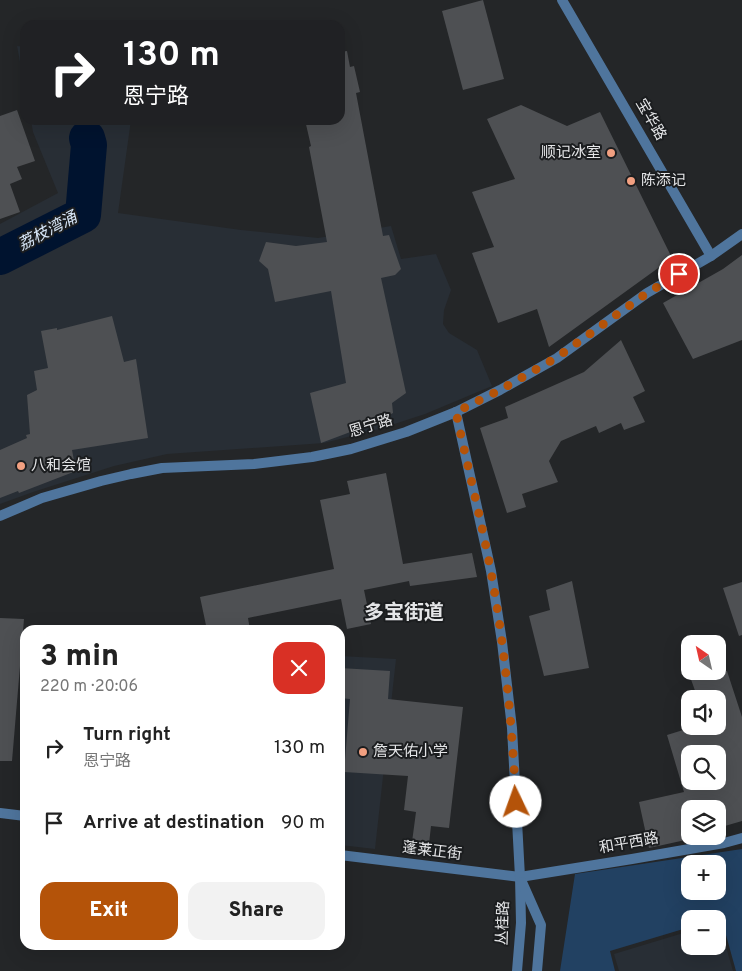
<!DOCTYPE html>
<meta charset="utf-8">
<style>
:root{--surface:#fff;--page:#f2f2f2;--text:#222;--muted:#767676;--accent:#b45309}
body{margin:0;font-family:Overpass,"Noto Sans SC",sans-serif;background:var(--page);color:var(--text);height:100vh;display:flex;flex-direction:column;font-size:19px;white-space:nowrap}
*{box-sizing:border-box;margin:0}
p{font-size:16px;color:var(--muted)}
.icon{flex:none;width:28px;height:28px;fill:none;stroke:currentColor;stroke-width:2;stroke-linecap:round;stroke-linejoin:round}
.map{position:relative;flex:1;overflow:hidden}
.details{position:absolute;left:20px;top:625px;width:325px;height:325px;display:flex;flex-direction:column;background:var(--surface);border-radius:15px;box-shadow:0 5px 20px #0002}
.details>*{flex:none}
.banner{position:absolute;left:20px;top:20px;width:325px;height:105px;border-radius:15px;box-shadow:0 5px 20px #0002;background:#202124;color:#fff;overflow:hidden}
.needle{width:32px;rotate:326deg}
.fabs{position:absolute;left:681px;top:635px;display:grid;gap:10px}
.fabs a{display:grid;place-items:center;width:45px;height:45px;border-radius:10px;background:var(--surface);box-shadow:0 5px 20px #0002;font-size:25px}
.pin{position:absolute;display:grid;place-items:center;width:42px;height:42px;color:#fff;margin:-21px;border:2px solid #fff;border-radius:50%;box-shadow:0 1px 5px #0007}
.me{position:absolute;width:55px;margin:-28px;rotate:357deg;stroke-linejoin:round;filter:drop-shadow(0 0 4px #0008)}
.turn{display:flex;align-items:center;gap:18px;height:105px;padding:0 20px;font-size:22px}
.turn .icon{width:65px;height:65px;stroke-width:2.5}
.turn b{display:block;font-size:35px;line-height:42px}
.round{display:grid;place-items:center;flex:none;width:52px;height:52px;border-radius:15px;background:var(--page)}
.head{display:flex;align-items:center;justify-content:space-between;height:85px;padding:0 20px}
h1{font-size:30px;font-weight:800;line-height:38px}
.button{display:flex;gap:10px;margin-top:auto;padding:10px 20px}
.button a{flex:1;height:58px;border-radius:15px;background:var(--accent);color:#fff;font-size:20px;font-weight:800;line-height:58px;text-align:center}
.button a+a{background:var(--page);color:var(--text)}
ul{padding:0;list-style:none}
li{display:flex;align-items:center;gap:15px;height:75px;padding:0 20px}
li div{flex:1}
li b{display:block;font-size:19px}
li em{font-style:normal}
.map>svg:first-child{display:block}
.built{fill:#282e35}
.green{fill:#224162;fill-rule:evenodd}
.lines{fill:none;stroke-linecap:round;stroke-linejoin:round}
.river{stroke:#00132f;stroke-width:36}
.building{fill:#4e5053;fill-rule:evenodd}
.minor{stroke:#4f759d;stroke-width:10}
.tertiary{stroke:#4f759d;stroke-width:10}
.route{stroke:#b45309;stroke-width:9;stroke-dasharray:0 16.2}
.poi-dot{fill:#f2a081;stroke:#1b1d1f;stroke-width:2}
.labels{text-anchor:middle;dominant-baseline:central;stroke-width:4;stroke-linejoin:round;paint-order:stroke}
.street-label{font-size:15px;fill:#e4e5e7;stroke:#1b1d1f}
.poi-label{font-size:15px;fill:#e4e5e7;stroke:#1b1d1f;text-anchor:start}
.water-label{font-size:16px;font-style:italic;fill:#d7e6f7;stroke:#1b1d1f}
.district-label{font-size:20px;font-weight:bold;fill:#e4e5e7;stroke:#1b1d1f}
</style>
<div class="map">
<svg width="742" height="971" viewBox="0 0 742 971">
<rect width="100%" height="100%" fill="#242628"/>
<g class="built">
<polygon points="17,46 25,47 25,89"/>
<polygon points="31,120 131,120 118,213 241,230 318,238 391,226 401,259 436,254 451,290 444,310 443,324 449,333 477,350 492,386 425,414 379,429 324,443 167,454 114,466 33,492 0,504 0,224 58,193 33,132"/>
<polygon points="340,656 396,659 375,849 340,845"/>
<polygon points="718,923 719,923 733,971 619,971 614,954 690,931 690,946 718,946"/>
</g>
<path class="green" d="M742 849V971H736L721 917 717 919H690V927L610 951 615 971H560L575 874ZM690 864H718V891H690Z"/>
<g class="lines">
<polyline class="river" points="0,257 83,215 89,145 87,138"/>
</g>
<g class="building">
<polygon points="483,0 504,79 463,90 442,11"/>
<polygon points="347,51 350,67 354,66 360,92 356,93 383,236 389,235 401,269 395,275 381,278 406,393 392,403 393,413 369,425 321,443 310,393 346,383 331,291 275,302 268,269 259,261 266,242 296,246 327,242 309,147 311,146 305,120 340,120 340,52"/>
<polygon points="521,105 567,126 600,112 672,258 549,347 537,309 498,323 472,253 494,247 472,192 515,179 487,119"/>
<polygon points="17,110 35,161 17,167 22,179 10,184 20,212 0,219 0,116"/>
<polygon points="742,255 742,340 693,359 663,303 723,269"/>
<polygon points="112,316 124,362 136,359 148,438 72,450 76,471 19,493 18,491 0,498 0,450 27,438 26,435 30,434 27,395 37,390 34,371 48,368 41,331 57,328 57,330"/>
<polygon points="621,340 645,391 633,397 645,422 624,430 621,423 599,433 596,426 561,441 549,461 558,482 522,494 526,507 507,513 480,428 508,418 505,407 584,372"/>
<polygon points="386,473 403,564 472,553 477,577 410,586 409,581 364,590 371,624 347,629 341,599 248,618 250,630 207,630 200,597 334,569 320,500 350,494 347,481"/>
<polygon points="572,581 589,668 544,676 529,616 550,610 546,590"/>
<polygon points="742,582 742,635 739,636 723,588"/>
<polygon points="0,618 24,619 12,761 0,761"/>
<polygon points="340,668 390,671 388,699 463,707 449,828 431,826 429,844 412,842 416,812 404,810 408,776 344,772 350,699 340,698"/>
<path d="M688 671H727L742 717V821L718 828V809H690V839L649 848 639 802 684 792 667 735 696 726H718V699H698ZM690 754H718V781H690Z"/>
</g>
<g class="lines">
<g class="minor">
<polyline points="0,813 25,816"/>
<polyline points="340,855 520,877"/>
</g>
<g class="tertiary">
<polyline points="562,0 711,256"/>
<polyline points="456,412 491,571 502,642 512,728 520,877 521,923 517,971"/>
<polyline points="0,516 42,498 101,481 131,474 162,468 254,464 312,457 351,449 406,432 456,412 500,390 557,358 647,293 711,256 742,234"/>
<polyline points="520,877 632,859 724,843 742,838"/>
<polyline points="522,882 541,925 537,971"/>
</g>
</g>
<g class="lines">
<path class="route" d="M516 802C512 725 505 648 491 572 481 518 467 465 456 412L500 390 556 358 647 293 679 274"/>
</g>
<g class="poi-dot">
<circle cx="611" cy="153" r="5"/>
<circle cx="631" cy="181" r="5"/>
<circle cx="21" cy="466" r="5"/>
<circle cx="363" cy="752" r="5"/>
</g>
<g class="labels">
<g class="street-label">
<text transform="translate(650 120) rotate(60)">宝华路</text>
<text transform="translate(371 427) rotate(-17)">恩宁路</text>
<text transform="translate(629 844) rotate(-10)">和平西路</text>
<text transform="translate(432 852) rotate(7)">蓬莱正街</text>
<text transform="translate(504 923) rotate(-88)">丛桂路</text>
</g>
<g class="poi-label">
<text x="601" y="153" text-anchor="end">顺记冰室</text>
<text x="641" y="181">陈添记</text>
<text x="31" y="466">八和会馆</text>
<text x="373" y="752">詹天佑小学</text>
</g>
<g class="water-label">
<text transform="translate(48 232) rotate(-28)">荔枝湾涌</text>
</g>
<g class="district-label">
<text x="404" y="614">多宝街道</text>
</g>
</g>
</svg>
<div class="fabs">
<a><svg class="needle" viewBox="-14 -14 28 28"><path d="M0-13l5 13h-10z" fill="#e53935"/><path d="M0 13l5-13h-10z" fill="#767676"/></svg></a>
<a><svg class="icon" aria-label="sound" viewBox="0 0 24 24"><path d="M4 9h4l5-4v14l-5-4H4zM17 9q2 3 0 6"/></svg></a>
<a><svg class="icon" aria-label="search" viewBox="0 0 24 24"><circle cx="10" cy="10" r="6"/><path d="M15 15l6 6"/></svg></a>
<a><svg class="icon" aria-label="layers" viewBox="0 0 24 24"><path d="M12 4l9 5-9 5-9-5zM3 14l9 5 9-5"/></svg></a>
<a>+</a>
<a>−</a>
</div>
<div class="pin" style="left:679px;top:274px;background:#d93025"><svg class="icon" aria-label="arrive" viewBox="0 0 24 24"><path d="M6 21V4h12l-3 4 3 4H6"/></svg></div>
<svg class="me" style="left:516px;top:802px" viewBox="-20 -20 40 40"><circle r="19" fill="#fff"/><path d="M0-13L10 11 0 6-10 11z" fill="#b45309"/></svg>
<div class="banner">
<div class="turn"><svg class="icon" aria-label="right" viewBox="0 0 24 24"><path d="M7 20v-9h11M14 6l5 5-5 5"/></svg><div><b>130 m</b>恩宁路</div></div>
</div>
<section class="details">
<div class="head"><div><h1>3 min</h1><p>220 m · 20:06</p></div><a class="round" style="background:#d93025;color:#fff"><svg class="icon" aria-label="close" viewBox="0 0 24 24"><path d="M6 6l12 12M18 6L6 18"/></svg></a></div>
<ul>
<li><svg class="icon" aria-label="right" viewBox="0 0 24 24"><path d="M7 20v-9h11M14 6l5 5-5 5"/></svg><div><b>Turn right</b><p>恩宁路</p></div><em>130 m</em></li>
<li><svg class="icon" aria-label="arrive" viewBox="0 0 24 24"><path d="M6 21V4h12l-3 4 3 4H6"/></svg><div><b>Arrive at destination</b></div><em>90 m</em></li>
</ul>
<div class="button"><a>Exit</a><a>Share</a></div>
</section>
</div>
